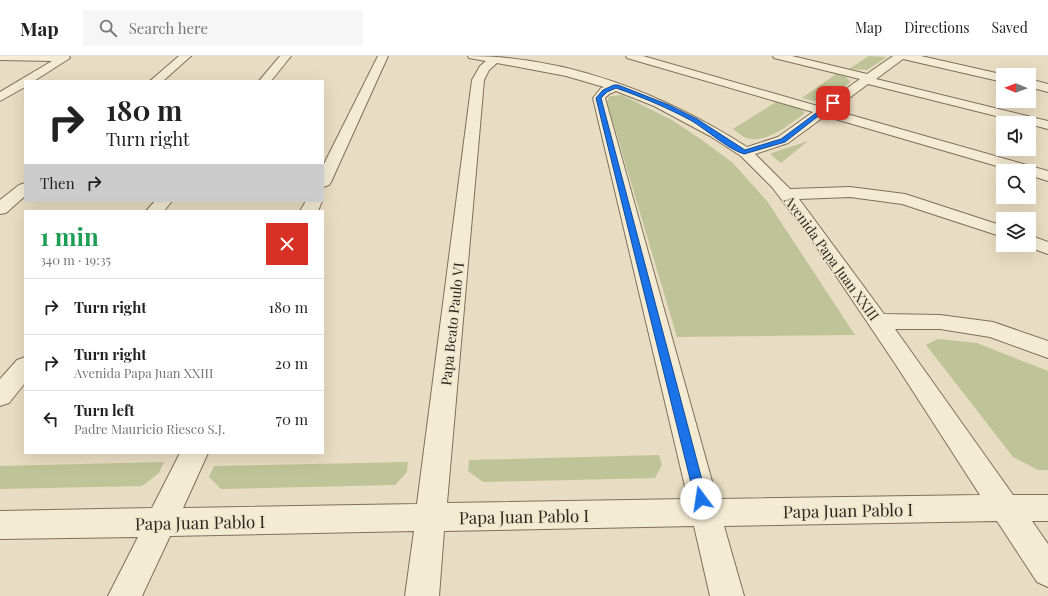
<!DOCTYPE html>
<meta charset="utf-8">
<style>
:root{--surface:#fff;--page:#f6f6f6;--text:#222;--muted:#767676;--line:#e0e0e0}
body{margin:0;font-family:"Playfair Display",serif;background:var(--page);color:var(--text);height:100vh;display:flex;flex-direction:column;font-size:15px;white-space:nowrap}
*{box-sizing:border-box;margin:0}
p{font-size:13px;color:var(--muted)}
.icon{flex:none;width:22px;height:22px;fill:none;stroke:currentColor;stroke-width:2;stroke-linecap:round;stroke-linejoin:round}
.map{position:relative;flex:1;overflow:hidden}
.side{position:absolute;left:24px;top:154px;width:300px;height:244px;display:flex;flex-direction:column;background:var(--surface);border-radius:0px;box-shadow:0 4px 16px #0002}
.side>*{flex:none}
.top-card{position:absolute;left:24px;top:24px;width:300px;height:122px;border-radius:0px;box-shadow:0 4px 16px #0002;background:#fff;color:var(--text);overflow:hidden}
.needle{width:26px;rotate:271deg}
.controls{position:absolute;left:996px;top:12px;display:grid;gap:8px}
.controls a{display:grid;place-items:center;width:40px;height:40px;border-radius:0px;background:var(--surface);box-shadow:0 4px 16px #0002;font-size:20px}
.pin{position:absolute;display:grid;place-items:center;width:34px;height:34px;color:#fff;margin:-17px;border-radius:8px;box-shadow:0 2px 6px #0006}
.me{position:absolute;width:44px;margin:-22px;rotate:346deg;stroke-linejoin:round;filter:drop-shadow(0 0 3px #0008)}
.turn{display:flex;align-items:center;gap:14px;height:84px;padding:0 16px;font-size:18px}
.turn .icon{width:52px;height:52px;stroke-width:2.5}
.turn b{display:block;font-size:28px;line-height:34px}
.then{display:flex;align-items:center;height:38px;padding:0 16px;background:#0003;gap:8px;font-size:15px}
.round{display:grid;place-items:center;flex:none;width:42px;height:42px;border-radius:0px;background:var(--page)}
.summary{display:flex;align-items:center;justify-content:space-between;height:68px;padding:0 16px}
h1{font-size:24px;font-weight:700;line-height:30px;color:#1e9e55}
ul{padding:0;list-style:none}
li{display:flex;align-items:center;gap:12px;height:56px;padding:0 16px;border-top:1px solid var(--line)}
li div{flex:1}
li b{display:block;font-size:15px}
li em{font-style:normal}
header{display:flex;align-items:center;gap:24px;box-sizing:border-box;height:56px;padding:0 20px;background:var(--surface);border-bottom:1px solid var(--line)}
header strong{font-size:19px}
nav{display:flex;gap:22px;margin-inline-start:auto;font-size:14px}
.search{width:280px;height:36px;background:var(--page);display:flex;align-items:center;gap:10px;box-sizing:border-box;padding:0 14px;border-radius:0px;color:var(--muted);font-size:15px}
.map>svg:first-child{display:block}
.green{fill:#bec497}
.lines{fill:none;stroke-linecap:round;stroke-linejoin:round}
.minor-casing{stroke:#7f6f5b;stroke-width:2}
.tertiary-casing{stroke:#7f6f5b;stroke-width:2}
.minor{fill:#f4ebd3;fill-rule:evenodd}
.tertiary{fill:#f4ebd3;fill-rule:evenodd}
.route{fill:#1a73e8;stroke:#114b97}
.labels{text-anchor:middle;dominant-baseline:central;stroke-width:3;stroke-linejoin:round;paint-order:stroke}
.street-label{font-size:14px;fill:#31271e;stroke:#f0e7d0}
.near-street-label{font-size:17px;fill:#31271e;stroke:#f0e7d0}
</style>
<header>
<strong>Map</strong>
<div class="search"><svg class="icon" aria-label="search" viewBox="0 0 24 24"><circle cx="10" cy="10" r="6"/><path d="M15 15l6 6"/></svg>Search here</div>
<nav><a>Map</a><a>Directions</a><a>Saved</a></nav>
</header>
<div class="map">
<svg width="1048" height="540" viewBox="0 0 1048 540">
<rect width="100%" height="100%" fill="#e8ddc2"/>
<g class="green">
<polygon points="869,0 887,1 867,14 849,13"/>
<path d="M836 18 846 21 851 26C832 40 827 50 802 42Z"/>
<polygon points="622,39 672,64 699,82 733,107 767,145 855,279 677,281 607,46 609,40"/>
<path d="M776 46 799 52 804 56V58C788 69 767 88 746 82 742 80 737 76 733 73Z"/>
<polygon points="808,85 781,107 770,98 775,96"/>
<polygon points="938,283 977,287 1048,315 1048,414 1038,414 1013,401 926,289"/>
<polygon points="659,399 662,409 655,422 483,426 468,415 469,404"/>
<polygon points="164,406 159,417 142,430 0,433 0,410"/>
<polygon points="408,406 407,416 395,429 221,433 209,421 214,410"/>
</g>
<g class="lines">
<g class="minor-casing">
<g id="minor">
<polygon points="179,0 191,0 163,25 150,25"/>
<polygon points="280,0 291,0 271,25 259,25"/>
<polygon points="378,0 388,0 331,126 329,129 323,131 323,110"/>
<path d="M468 0C567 0 664 38 747 91L778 81 813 56 627 2 626 0H643L821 51 860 23 774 2 773 0H792L867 18 893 0H921L1005 19H1003V26L903 3 876 23 1048 65V73L1029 68V67H1024L868 28 833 54 1048 115V125L1029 119V115H1014L825 60 788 87 755 98 790 133 850 131 905 138 1003 170V181L902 148 850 141 799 143 884 258 940 259 993 266 1048 285V302L990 281 940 273H895L1013 439H1048V465H1032L1048 488V531L1037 526 997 465 724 470 744 540H710L694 470 444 475 439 540H405L414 475 170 480 142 540H108L138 481 0 483V455L152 452 180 397H208L183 452 417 448 472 24 480 10 486 5 469 2ZM497 7 566 20 604 31 601 32 593 42 688 443 447 447 484 24 489 14ZM616 35 654 50 710 80 741 100 772 131 810 181 896 309 980 439 717 443 605 42 609 38Z"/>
<polygon points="1029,23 1048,28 1048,36 1029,31"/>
<polygon points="25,127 25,140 6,157 0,158 0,144 19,129"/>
<polygon points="155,145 172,145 164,155 146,155"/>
<polygon points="306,145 322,145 318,155 300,155"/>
<polygon points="1029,179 1048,186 1048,198 1023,189 1029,189"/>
<polygon points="25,301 25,327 9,347 0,350 0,323 17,304"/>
</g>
</g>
<g class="tertiary-casing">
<polygon id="tertiary" points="0,0 69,0 70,2 34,25 25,25 25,31 0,45 0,36 52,5 0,4"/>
</g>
<use href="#minor" class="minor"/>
<use href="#tertiary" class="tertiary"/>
</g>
<path class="route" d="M614 29H618L669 49 697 63 745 94 781 83 831 46 835 47 785 86 744 98C728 93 708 75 692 65 668 52 642 41 616 32L607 36 601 42 707 443 706 447 701 448 697 447 695 443 596 42 603 34Z"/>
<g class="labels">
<g class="street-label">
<text transform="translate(832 202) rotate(54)">Avenida Papa Juan XXIII</text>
<text transform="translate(452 268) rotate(-84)">Papa Beato Paulo VI</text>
</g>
<g class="near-street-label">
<text transform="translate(848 454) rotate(-1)">Papa Juan Pablo I</text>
<text transform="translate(524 460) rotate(-1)">Papa Juan Pablo I</text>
<text transform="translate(200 466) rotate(-1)">Papa Juan Pablo I</text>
</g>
</g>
</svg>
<div class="controls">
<a><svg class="needle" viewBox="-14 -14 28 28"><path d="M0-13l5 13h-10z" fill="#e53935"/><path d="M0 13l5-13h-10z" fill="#767676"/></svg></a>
<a><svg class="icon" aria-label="sound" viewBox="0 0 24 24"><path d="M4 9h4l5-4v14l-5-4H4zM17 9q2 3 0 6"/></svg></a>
<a><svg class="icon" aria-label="search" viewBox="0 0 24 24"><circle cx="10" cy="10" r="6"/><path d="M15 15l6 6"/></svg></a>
<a><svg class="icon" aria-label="layers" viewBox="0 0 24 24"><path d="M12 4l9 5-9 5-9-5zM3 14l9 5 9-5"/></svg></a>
</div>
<div class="pin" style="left:833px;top:47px;background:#d93025"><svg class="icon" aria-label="arrive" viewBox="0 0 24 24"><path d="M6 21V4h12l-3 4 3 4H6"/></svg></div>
<svg class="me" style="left:701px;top:443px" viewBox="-20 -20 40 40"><circle r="19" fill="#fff"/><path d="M0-13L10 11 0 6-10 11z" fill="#1a73e8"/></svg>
<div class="top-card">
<div class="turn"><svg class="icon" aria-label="right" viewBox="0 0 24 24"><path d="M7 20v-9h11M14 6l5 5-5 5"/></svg><div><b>180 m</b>Turn right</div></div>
<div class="then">Then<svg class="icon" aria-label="right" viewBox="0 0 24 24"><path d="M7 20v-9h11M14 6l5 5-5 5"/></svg></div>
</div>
<section class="side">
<div class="summary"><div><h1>1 min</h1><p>340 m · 19:35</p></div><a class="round" style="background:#d93025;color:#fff"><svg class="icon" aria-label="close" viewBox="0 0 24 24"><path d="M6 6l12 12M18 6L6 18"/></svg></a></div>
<ul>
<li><svg class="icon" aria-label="right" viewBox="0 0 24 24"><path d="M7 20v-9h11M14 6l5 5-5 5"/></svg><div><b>Turn right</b></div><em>180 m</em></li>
<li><svg class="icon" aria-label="right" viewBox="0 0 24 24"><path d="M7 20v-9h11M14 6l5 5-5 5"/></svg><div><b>Turn right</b><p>Avenida Papa Juan XXIII</p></div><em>20 m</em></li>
<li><svg class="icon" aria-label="left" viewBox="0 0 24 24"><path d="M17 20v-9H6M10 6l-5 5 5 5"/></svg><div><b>Turn left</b><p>Padre Mauricio Riesco S.J.</p></div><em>70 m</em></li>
</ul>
</section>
</div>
